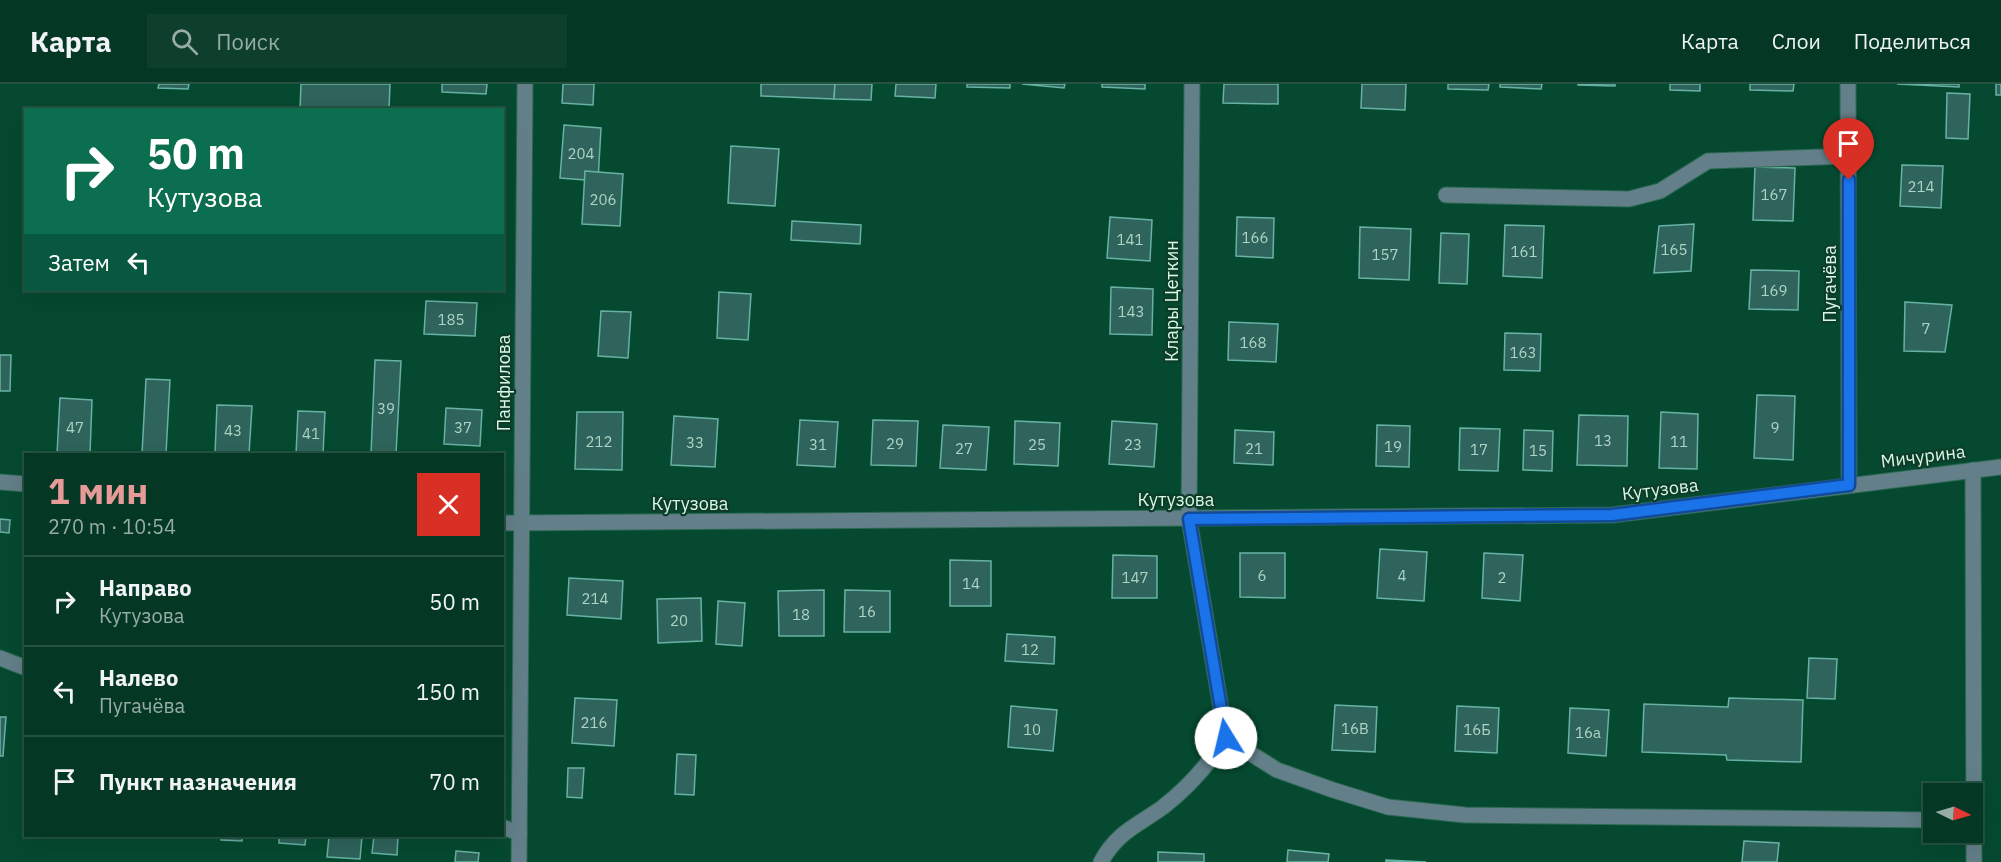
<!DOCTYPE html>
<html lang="ru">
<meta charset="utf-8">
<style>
:root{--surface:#043824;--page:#0d3f2c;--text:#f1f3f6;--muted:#97aca6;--line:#255241;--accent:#e69b98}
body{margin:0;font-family:"IBM Plex Sans",sans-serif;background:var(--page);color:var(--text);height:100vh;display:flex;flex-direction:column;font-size:22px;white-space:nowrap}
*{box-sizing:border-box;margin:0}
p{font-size:20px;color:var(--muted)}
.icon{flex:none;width:33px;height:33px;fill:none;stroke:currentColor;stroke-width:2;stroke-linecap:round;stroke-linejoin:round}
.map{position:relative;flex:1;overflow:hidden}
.sheet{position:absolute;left:24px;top:369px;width:480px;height:384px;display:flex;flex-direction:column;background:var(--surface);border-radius:0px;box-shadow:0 6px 24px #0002,0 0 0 2px var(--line)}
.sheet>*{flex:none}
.top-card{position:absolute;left:24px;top:24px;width:480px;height:183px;border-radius:0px;box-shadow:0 6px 24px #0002,0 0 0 2px var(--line);background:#0b6e4f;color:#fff;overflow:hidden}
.needle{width:39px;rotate:95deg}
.buttons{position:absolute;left:1923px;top:699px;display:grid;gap:12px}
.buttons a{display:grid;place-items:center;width:60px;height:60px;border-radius:0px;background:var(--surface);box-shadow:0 6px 24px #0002,0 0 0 2px var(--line);font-size:30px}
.pin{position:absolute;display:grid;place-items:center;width:51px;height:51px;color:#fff;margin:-62px -26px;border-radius:50% 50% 50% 0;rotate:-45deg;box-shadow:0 0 6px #0007}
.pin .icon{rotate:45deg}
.me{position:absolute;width:66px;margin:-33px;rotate:351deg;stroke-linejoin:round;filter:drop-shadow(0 0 4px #0008)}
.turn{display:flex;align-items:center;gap:21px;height:126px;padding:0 24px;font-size:27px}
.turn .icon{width:78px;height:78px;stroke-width:2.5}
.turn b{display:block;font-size:42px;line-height:51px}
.then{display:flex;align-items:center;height:57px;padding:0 24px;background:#0003;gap:12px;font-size:22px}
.round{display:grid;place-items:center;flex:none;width:63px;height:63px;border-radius:0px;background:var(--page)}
.overview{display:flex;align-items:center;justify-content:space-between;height:102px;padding:0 24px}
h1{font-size:36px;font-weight:700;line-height:45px;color:var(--accent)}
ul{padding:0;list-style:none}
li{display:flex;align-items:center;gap:18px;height:90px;padding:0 24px;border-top:2px solid var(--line)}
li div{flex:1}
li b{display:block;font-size:22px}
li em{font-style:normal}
header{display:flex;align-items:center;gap:36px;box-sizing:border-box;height:84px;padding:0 30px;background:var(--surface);border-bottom:2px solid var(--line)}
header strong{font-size:28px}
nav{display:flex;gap:33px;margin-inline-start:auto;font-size:21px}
.search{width:420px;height:54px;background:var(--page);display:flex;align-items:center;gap:15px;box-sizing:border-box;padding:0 21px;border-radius:0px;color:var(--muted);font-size:22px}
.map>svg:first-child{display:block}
.building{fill:#2e645b;stroke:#67b2a4;stroke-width:1.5}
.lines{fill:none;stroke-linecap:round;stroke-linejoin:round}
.minor-casing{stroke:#2b6951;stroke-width:17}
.minor{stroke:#637f89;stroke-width:15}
.route-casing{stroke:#114b97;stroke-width:15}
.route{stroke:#1a73e8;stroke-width:10}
.labels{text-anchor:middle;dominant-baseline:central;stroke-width:4.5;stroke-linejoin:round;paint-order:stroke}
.number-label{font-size:15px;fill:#afd3c4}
.street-label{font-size:18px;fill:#daf8e7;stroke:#0d3d29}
</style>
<header>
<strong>Карта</strong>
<div class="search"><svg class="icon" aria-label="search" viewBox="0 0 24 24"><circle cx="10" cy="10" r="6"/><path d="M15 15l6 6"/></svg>Поиск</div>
<nav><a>Карта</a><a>Слои</a><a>Поделиться</a></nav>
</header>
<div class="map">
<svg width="2001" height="778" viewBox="0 0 2001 778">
<rect width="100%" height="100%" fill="#054a30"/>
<g class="building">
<polygon points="159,0 189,0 188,5 158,4"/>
<polygon points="301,0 390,0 389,26 300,26"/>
<polygon points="442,0 487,0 486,10 442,8"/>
<polygon points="563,0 594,0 593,21 562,19"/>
<polygon points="761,0 835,0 834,15 761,12"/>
<polygon points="835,0 872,0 871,16 834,15"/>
<polygon points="896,0 936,0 935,14 895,12"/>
<polygon points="967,0 1010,0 1010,4 967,3"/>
<polygon points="1022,0 1065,0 1064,4"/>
<polygon points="1102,0 1145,0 1145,5 1102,3"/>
<polygon points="1224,0 1278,0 1278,20 1223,19"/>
<polygon points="1362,0 1406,0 1405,26 1361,24"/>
<polygon points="1448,0 1489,0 1488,6 1448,5"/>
<polygon points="1500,0 1542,0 1541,5 1500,3"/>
<polygon points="1578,0 1615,0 1615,2 1578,1"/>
<polygon points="1670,0 1700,0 1700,7 1670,6"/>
<polygon points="1750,0 1794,0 1793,7 1750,6"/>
<polygon points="1897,0 1959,0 1959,3"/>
<rect x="1996" y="0" width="5" height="11"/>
<polygon points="1947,9 1970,10 1968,55 1946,54"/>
<polygon points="564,41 601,44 598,97 560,94"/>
<polygon points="731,62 779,65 775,122 728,119"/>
<polygon points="1902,81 1943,82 1941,124 1900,122"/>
<polygon points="1755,83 1795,84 1793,137 1753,136"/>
<polygon points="585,87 623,90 620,142 582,140"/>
<polygon points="1110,133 1152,136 1150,177 1107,174"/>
<polygon points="1237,133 1274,134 1273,174 1236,172"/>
<polygon points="792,137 861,141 860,160 791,156"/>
<polygon points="1694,140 1691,187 1654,189 1659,142"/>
<polygon points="1505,141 1544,142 1542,194 1503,192"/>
<polygon points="1360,143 1411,145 1409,196 1359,194"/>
<polygon points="1441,149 1469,150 1467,200 1439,199"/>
<polygon points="1751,186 1799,187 1798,226 1749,225"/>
<polygon points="1111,203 1153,205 1152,251 1110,250"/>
<polygon points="719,208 751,210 748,256 717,254"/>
<polygon points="426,217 477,219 475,252 424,250"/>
<polygon points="1905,218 1952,221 1945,268 1904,267"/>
<polygon points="601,227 631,228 628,274 598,272"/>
<polygon points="1229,238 1278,240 1276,278 1228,276"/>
<polygon points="1505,249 1541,250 1540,287 1504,286"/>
<polygon points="0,271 11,271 10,307 0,307"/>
<polygon points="375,276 401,277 396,370 371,370"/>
<polygon points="146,295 170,296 166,370 142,370"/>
<polygon points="1757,311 1795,312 1793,376 1754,374"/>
<polygon points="60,314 92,316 90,370 57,370"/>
<polygon points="217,321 252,322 249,370 215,370"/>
<polygon points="446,324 482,326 480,362 444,360"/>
<polygon points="298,327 325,328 323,370 296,370"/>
<polygon points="577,328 623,328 622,386 575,385"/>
<polygon points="1661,328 1698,330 1697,385 1659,384"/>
<polygon points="1579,331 1628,332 1627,382 1577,381"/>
<polygon points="674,332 718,335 715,383 671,381"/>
<polygon points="800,336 838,338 835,383 797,381"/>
<polygon points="873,336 918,337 916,382 871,381"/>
<polygon points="1015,337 1060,339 1058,382 1014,380"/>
<polygon points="1112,337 1157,340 1154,383 1109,380"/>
<polygon points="943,341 989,343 986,386 940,384"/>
<polygon points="1377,341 1410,342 1409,383 1376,382"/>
<polygon points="1460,344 1500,345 1498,387 1459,386"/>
<polygon points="1235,346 1274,348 1273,381 1234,379"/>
<polygon points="1524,346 1553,347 1552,387 1523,386"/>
<polygon points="0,435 10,436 9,449 0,448"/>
<polygon points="1380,465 1427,468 1424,517 1377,514"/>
<polygon points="1240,469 1285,469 1285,514 1240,513"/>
<polygon points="1484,469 1523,471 1520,517 1482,514"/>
<polygon points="1113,471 1157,472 1157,514 1112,514"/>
<polygon points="950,476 991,477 991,522 950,522"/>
<polygon points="569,494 623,497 621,535 567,531"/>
<polygon points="824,506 824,552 779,552 778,507"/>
<polygon points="845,506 890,507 890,548 844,548"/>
<polygon points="701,514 702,557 658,559 657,515"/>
<polygon points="718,517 745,519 742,562 716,560"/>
<polygon points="1007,550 1055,553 1054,580 1005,577"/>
<polygon points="1809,574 1837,575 1835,615 1807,614"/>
<polygon points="575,614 617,616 614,662 572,659"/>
<polygon points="1729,614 1803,616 1801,678 1727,676 1726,671 1642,668 1644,620 1728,623"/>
<polygon points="1335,621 1377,623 1375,668 1332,666"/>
<polygon points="1011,622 1057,626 1053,667 1008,663"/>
<polygon points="1457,622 1499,624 1497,669 1455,667"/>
<polygon points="1570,624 1609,626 1606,672 1568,669"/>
<polygon points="0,633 6,633 3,672 0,672"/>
<polygon points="677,670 696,671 694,711 675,710"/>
<polygon points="568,684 584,684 582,714 567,713"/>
<polygon points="221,752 242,752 242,757 221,756"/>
<polygon points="279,752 306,752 305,761 279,759"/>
<polygon points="329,752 362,752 360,775 327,773"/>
<polygon points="374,752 398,752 397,771 372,769"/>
<polygon points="1744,757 1779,759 1777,778 1742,778"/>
<polygon points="1288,766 1329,770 1328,778 1287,778"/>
<polygon points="456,767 479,769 478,778 455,778"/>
<polygon points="1158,768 1204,770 1204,778 1158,778"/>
<polygon points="1386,776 1426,778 1386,778"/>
</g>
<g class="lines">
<g class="minor-casing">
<g id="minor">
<polyline points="1192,0 1189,435 1226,654"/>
<polyline points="1848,0 1849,401"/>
<polyline points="1446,111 1629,115 1660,107 1708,77 1849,72"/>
<polyline points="1973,386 1974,778"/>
<polyline points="0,398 26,400"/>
<polyline points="502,439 1612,431 2001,383"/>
<polyline points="0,574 26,584"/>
<polyline points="502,743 519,749"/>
<polyline points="519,778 525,0"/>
<path d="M1101 778C1117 748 1137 742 1163 723 1189 703 1208 681 1226 654L1277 686 1333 706 1388 723 1465 731 1934 736"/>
</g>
</g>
<use href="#minor" class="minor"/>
</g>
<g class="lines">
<g class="route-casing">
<polyline id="route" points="1226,654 1189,435 1612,431 1849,401 1849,96"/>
</g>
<use href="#route" class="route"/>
</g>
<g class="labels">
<g class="number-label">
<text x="581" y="69">204</text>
<text x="1921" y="102">214</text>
<text x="1774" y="110">167</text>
<text x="603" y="115">206</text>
<text x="1255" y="153">166</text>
<text x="1130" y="155">141</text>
<text x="1674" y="165">165</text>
<text x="1524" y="167">161</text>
<text x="1385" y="170">157</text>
<text x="1774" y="206">169</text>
<text x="1131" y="227">143</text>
<text x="451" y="235">185</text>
<text x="1926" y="244">7</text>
<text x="1253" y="258">168</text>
<text x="1523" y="268">163</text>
<text x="386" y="324">39</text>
<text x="75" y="343">47</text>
<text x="463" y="343">37</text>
<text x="1775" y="343">9</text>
<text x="233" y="346">43</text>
<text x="311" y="349">41</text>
<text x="1603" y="356">13</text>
<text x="599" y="357">212</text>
<text x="1679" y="357">11</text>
<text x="695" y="358">33</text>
<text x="895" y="359">29</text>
<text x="818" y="360">31</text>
<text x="1037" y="360">25</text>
<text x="1133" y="360">23</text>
<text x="1393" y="362">19</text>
<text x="964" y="364">27</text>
<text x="1254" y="364">21</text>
<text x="1479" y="365">17</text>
<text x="1538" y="366">15</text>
<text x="1262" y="491">6</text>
<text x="1402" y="491">4</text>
<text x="1135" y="493">147</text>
<text x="1502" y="493">2</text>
<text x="971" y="499">14</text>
<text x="595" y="514">214</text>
<text x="867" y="527">16</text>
<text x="801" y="530">18</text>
<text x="679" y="536">20</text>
<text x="1030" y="565">12</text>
<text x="594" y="638">216</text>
<text x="1355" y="644">16В</text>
<text x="1032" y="645">10</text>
<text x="1477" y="645">16Б</text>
<text x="1588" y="648">16а</text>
</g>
<g class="street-label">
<text transform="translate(1829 200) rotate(-90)">Пугачёва</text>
<text transform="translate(1171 217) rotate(-90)">Клары Цеткин</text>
<text transform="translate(503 299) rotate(-90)">Панфилова</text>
<text transform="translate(1923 372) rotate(-7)">Мичурина</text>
<text transform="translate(1660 405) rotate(-7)">Кутузова</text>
<text x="1176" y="415">Кутузова</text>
<text x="690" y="419">Кутузова</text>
</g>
</g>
</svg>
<div class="buttons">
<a><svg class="needle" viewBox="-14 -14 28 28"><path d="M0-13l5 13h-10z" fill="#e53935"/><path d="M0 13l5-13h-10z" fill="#97aca6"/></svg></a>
</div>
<div class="pin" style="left:1849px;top:96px;background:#d93025"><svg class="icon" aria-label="arrive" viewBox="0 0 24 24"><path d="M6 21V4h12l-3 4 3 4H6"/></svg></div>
<svg class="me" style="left:1226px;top:654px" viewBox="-20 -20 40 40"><circle r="19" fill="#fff"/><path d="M0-13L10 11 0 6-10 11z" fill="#1a73e8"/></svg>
<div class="top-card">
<div class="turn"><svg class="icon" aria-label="right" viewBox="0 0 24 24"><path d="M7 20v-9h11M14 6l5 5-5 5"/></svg><div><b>50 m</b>Кутузова</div></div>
<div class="then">Затем<svg class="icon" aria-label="left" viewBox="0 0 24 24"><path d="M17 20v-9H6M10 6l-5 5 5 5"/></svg></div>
</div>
<section class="sheet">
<div class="overview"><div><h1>1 мин</h1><p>270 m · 10:54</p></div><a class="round" style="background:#d93025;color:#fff"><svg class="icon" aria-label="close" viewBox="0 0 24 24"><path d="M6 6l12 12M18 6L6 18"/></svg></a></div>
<ul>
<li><svg class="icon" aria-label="right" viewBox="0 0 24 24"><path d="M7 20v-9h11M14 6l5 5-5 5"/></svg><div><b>Направо</b><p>Кутузова</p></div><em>50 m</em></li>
<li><svg class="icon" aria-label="left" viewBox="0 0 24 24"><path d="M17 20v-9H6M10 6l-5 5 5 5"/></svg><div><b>Налево</b><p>Пугачёва</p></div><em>150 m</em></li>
<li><svg class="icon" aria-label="arrive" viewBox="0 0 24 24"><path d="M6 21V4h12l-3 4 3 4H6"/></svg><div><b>Пункт назначения</b></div><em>70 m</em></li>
</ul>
</section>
</div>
